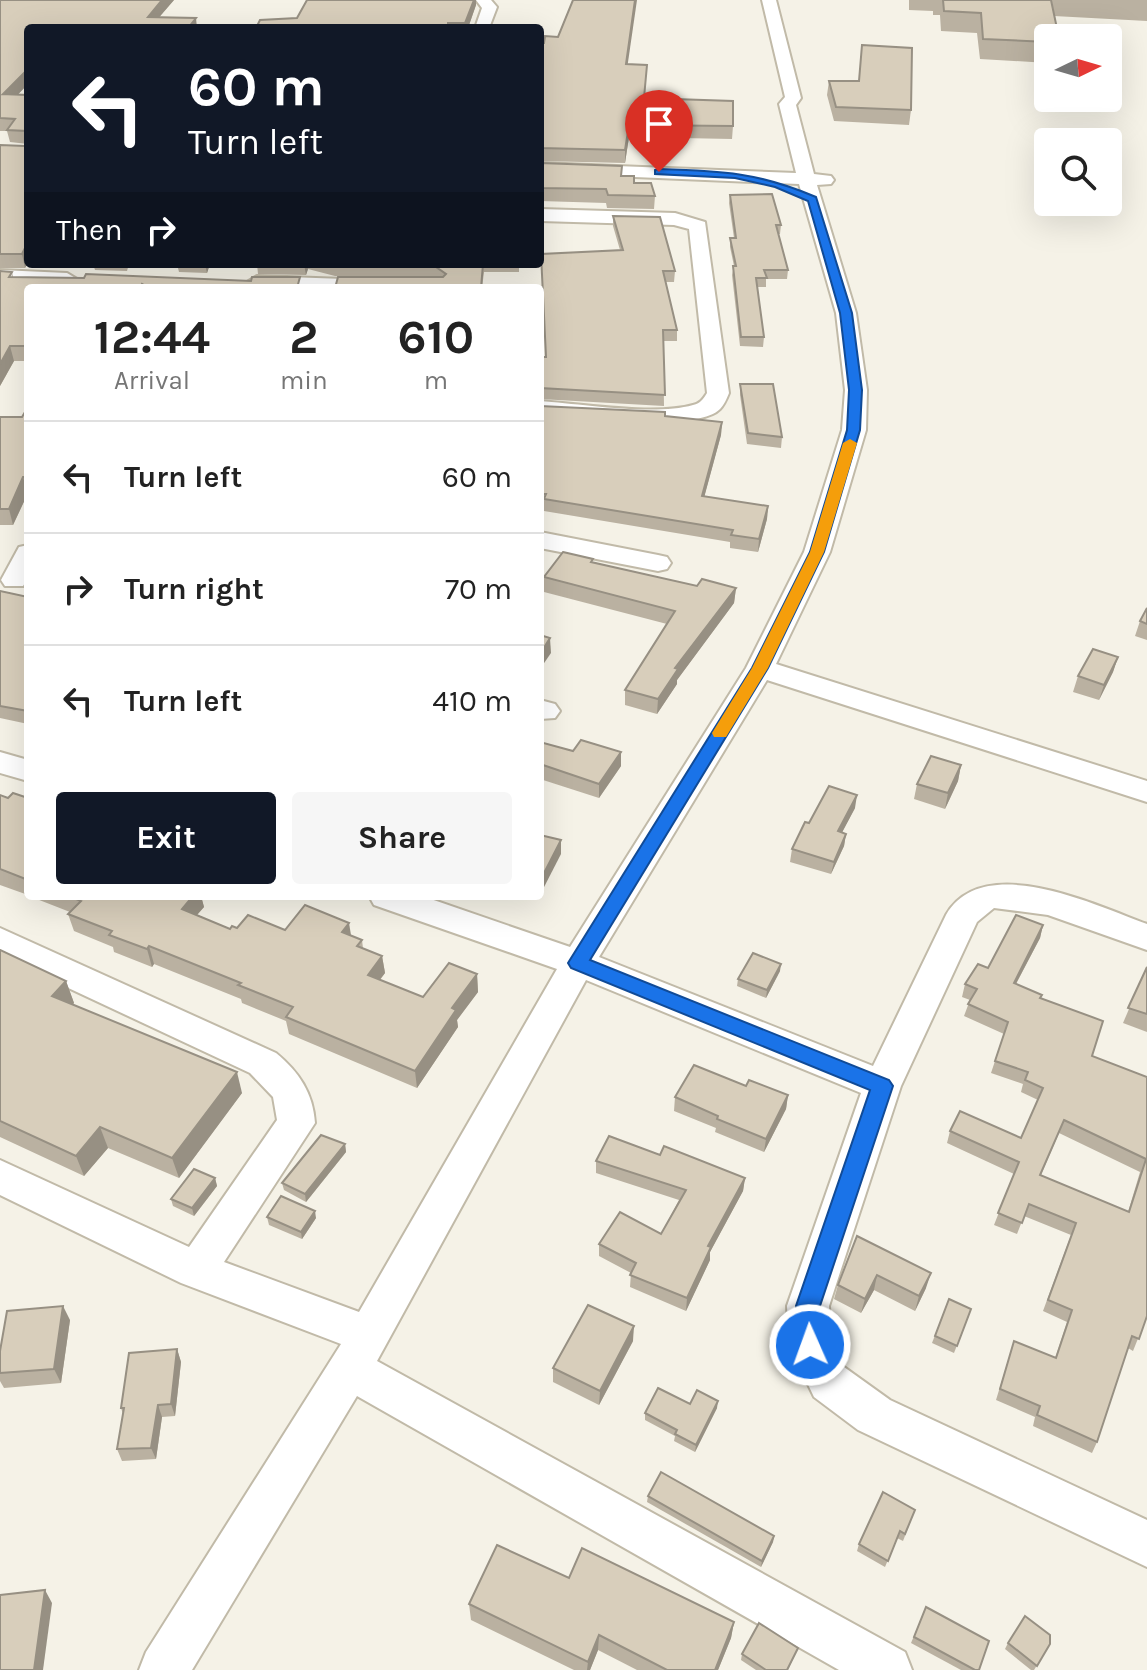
<!DOCTYPE html>
<style>
:root{--surface:#fff;--page:#f6f6f6;--text:#222;--muted:#767676;--line:#e0e0e0;--accent:#111827}
body{margin:0;font-family:Karla,sans-serif;background:var(--page);color:var(--text);height:100vh;display:flex;flex-direction:column;font-size:30px;white-space:nowrap}
*{box-sizing:border-box;margin:0}
p{font-size:26px;color:var(--muted)}
.icon{flex:none;width:44px;height:44px;fill:none;stroke:currentColor;stroke-width:2;stroke-linecap:round;stroke-linejoin:round}
.map{position:relative;flex:1;overflow:hidden}
.side{position:absolute;left:24px;top:284px;width:520px;height:616px;display:flex;flex-direction:column;background:var(--surface);border-radius:8px;box-shadow:0 8px 32px #0002}
.side>*{flex:none}
.guide{position:absolute;left:24px;top:24px;width:520px;height:244px;border-radius:8px;box-shadow:0 8px 32px #0002;background:#111827;color:#fff;overflow:hidden}
.needle{width:52px;rotate:85deg}
.buttons{position:absolute;left:1034px;top:24px;display:grid;gap:16px}
.buttons a{display:grid;place-items:center;width:88px;height:88px;border-radius:8px;background:var(--surface);box-shadow:0 8px 32px #0002;font-size:40px}
.pin{position:absolute;display:grid;place-items:center;width:68px;height:68px;color:#fff;margin:-82px -34px;border-radius:50% 50% 50% 0;rotate:-45deg;box-shadow:0 0 8px #0007}
.pin .icon{rotate:45deg}
.me{position:absolute;width:88px;margin:-44px;rotate:358deg;stroke-linejoin:round;filter:drop-shadow(0 0 6px #0008)}
.turn{display:flex;align-items:center;gap:28px;height:168px;padding:0 32px;font-size:36px}
.turn .icon{width:104px;height:104px;stroke-width:2.5}
.turn b{display:block;font-size:56px;line-height:68px}
.then{display:flex;align-items:center;height:76px;padding:0 32px;background:#0003;gap:16px;font-size:30px}
.eta{display:flex;justify-content:space-evenly;align-items:center;height:136px;text-align:center}
.eta b{font-size:48px;font-weight:700;line-height:56px}
.button{display:flex;gap:16px;margin-top:auto;padding:16px 32px}
.button a{flex:1;height:92px;border-radius:8px;background:var(--accent);color:#fff;font-size:32px;font-weight:700;line-height:92px;text-align:center}
.button a+a{background:var(--page);color:var(--text)}
ul{padding:0;list-style:none}
li{display:flex;align-items:center;gap:24px;height:112px;padding:0 32px;border-top:2px solid var(--line)}
li div{flex:1}
li b{display:block;font-size:30px}
li em{font-style:normal}
.map>svg:first-child{display:block}
.lines{fill:none;stroke-linecap:round;stroke-linejoin:round}
.minor-casing{stroke:#c1baa8;stroke-width:4}
.minor{fill:#fff;fill-rule:evenodd}
.wall{fill:#bab1a1;fill-rule:evenodd}
.shaded-wall{fill:#979083}
.building{fill:#d8cebb;stroke:#979083;stroke-width:2;fill-rule:evenodd}
.route{fill:#1a73e8;stroke:#114b97;stroke-width:2}
.slow{fill:#f59e0b}
</style>
<div class="map">
<svg width="1147" height="1670" viewBox="0 0 1147 1670">
<rect width="100%" height="100%" fill="#f5f2e7"/>
<g class="lines">
<g class="minor-casing">
<g id="minor">
<polygon points="476,0 491,0 497,7 489,28 475,28 482,8"/>
<path d="M762 0H776L801 98 796 105 814 174 831 176 834 180 831 184 817 185 856 313 867 390 866 430 830 552 776 664 1147 781V802L767 680 599 957 873 1066 946 915C983 851 1095 905 1147 924V950L1048 915 994 908 977 922 901 1086 829 1306 831 1343 844 1367 890 1400 1147 1520V1567L858 1430 814 1397 789 1345 787 1306 861 1093 586 980 377 1361 905 1652 912 1670H839L357 1396 192 1670H139L146 1652 341 1344 181 1283 0 1195V1160L189 1247 277 1120 273 1097 250 1073 0 956V928L276 1053C299 1072 313 1093 315 1123L224 1262 359 1312 557 969 374 905 369 896H422L570 947 746 668 804 552 842 430 845 390 836 313 799 184 540 173V163L796 173 779 104 785 97Z"/>
<path d="M540 209 675 213 705 222 729 393C727 398 724 405 720 409 697 433 575 417 540 415V401C582 404 655 416 693 405 701 403 703 399 707 393L689 229 674 225 540 221Z"/>
<polygon points="0,270 67,273 77,279 67,285 0,282"/>
<polygon points="257,276 434,282 444,288 250,286 247,282"/>
<polygon points="540,532 658,555 667,557 671,563 667,569 658,571 540,548"/>
<polygon points="28,545 28,579 23,586 5,586 1,580 19,547"/>
<polygon points="540,700 555,704 560,711 555,718 540,719"/>
<polygon points="0,752 28,760 28,781 0,773"/>
</g>
</g>
<use href="#minor" class="minor"/>
</g>
<g class="wall">
<polygon points="0,0 174,0 159,17 28,28 28,84 17,95 28,95 28,262 25,268 0,268 0,145 25,146 28,144 10,142 7,131 0,131"/>
<polygon points="307,0 476,0 476,5 468,28 256,28 297,18"/>
<polygon points="909,0 1147,0 1147,21 1054,16 1048,38 1048,63 980,59 977,33 941,31 940,15 933,15 933,11 909,10"/>
<polygon points="540,43 628,64 646,77 644,98 733,126 732,139 629,137 625,163 540,161"/>
<polygon points="829,81 911,110 909,125 834,121 827,95"/>
<polygon points="540,163 622,166 622,176 655,196 654,209 607,208 606,203 540,201"/>
<polygon points="730,195 781,225 780,234 778,234 788,270 787,279 766,279 766,287 757,287 764,337 763,347 740,346 732,275 734,266 730,247 730,238 734,238 729,203"/>
<polygon points="613,216 675,271 674,282 665,282 677,330 677,341 663,341 664,406 540,399 540,357 546,357 620,250 613,226"/>
<polygon points="93,264 129,264 127,271 95,270"/>
<polygon points="177,264 210,264 207,273 179,272"/>
<polygon points="257,264 519,264 519,272 484,272 482,288 363,277 335,276 308,269 306,275 258,274"/>
<polygon points="12,272 13,277 301,288 28,288 28,361 14,361 0,386"/>
<polygon points="740,384 782,437 781,448 747,444 740,395"/>
<polygon points="540,406 722,422 721,435 704,497 768,506 767,519 758,552 730,548 730,542 544,511 544,507 540,507"/>
<polygon points="28,407 28,493 13,525 0,525 0,417 22,417"/>
<polygon points="593,562 697,586 736,588 734,603 677,680 677,684 657,714 625,705 625,690 667,624 544,592 544,577"/>
<polygon points="0,591 28,597 28,724 0,718"/>
<polygon points="1147,608 1147,640 1135,636 1140,621"/>
<polygon points="1118,657 1113,672 1099,700 1073,692 1078,676"/>
<polygon points="540,742 621,766 599,798 540,779"/>
<polygon points="961,765 958,781 945,809 914,799 917,784"/>
<polygon points="0,795 8,798 28,798 28,895 0,885"/>
<polygon points="855,808 842,832 846,834 844,846 831,874 790,862 792,849 809,823"/>
<polygon points="29,896 201,896 204,907 197,915 230,929 237,928 285,930 351,936 362,940 363,948 382,956 385,973 380,980 423,997 477,974 478,992 457,1020 458,1027 417,1088 289,1034 286,1021 242,1003 241,999 154,964 152,967 114,952 113,947 74,931 68,914 70,912"/>
<path d="M1043 925 1040 938 1016 984 1041 999 1092 1056 1147 1077V1316L1133 1351 1128 1348 1097 1442 1092 1453 1033 1426 1035 1417 996 1400 1014 1341 1055 1358 1067 1322 1043 1311 1071 1235 1024 1216 1017 1234 994 1225 1014 1174 947 1143 950 1131 1021 1138 1038 1100 1021 1092 1023 1084 991 1073 1004 1034 964 1016 970 1000 962 997 965 984ZM1059 1133 1140 1172 1128 1212 1041 1175Z"/>
<polygon points="0,950 66,981 74,1003 72,1005 242,1093 179,1178 108,1148 84,1176 0,1137"/>
<polygon points="1147,967 1147,1032 1123,1023"/>
<polygon points="780,971 766,998 737,986 738,979"/>
<polygon points="746,1086 788,1095 786,1109 764,1152 715,1132 716,1128 674,1111 675,1097"/>
<polygon points="345,1144 346,1152 306,1202 284,1190 282,1183"/>
<polygon points="660,1155 745,1178 743,1191 710,1252 710,1260 686,1311 630,1287 631,1273 599,1256 599,1244 661,1234 679,1200 596,1173 596,1161"/>
<polygon points="215,1178 217,1186 194,1216 173,1206 171,1199"/>
<polygon points="267,1217 316,1218 302,1239 269,1225"/>
<polygon points="857,1236 926,1288 915,1311 874,1290 861,1313 834,1299 838,1285"/>
<polygon points="949,1299 971,1309 954,1353 932,1343"/>
<polygon points="70,1320 61,1383 4,1388 0,1381 0,1351"/>
<polygon points="633,1341 599,1405 553,1382 553,1368"/>
<polygon points="177,1349 181,1362 175,1416 162,1417 156,1459 122,1461 117,1449 123,1414 121,1408"/>
<polygon points="690,1404 717,1408 695,1452 674,1441 675,1436 645,1420 645,1413"/>
<polygon points="648,1496 774,1536 773,1542 761,1567 647,1502"/>
<polygon points="915,1510 903,1541 897,1538 885,1567 857,1551 859,1544"/>
<polygon points="569,1578 734,1622 731,1638 718,1670 637,1670 598,1650 590,1670 574,1670 471,1620 469,1604"/>
<polygon points="926,1607 979,1670 961,1670 911,1643"/>
<polygon points="1008,1643 1050,1644 1034,1670 1031,1670 1005,1649"/>
<polygon points="798,1648 788,1670 756,1670 741,1660 742,1654"/>
</g>
<g class="shaded-wall">
<polygon points="162,0 174,0 150,28 148,17"/>
<polygon points="474,0 476,0 476,5 468,28 465,28 465,23"/>
<polygon points="635,0 637,0 626,76 626,64"/>
<polygon points="196,18 197,28 188,28"/>
<polygon points="28,69 28,84 6,107 3,94"/>
<polygon points="629,125 629,137 625,163 625,150"/>
<polygon points="28,242 28,262 25,268 22,254"/>
<polygon points="205,264 210,264 207,273"/>
<polygon points="304,264 307,264 308,269 306,275"/>
<polygon points="10,346 14,361 0,386 0,364"/>
<polygon points="722,422 721,435 701,509 702,496"/>
<polygon points="23,477 28,493 13,525 9,509"/>
<polygon points="768,506 767,519 758,552 759,539"/>
<polygon points="736,588 734,603 677,680 677,684 657,714 658,699 675,668"/>
<polygon points="550,638 551,653 540,669 540,654"/>
<polygon points="1118,657 1113,672 1099,700 1104,685"/>
<polygon points="621,752 621,766 599,798 599,784"/>
<polygon points="961,765 958,781 945,809 948,793"/>
<polygon points="857,795 855,808 836,844 838,831"/>
<polygon points="846,834 844,846 831,874 834,862"/>
<polygon points="561,840 561,854 541,893 541,879"/>
<polygon points="193,896 201,896 204,907 187,926 182,909"/>
<polygon points="349,923 352,941 342,932"/>
<polygon points="1043,925 1040,938 1010,995 1014,983"/>
<polygon points="149,946 154,964 152,967 147,949"/>
<polygon points="382,956 385,973 370,992 368,975"/>
<polygon points="781,964 780,971 766,998 767,990"/>
<polygon points="477,974 478,992 457,1020 458,1027 417,1088 415,1071 452,1008"/>
<polygon points="66,981 74,1003 59,1018 52,996"/>
<polygon points="237,1072 242,1093 179,1178 172,1158"/>
<polygon points="788,1095 786,1109 764,1152 766,1139"/>
<polygon points="100,1127 108,1148 84,1176 76,1156"/>
<polygon points="345,1144 346,1152 306,1202 305,1194"/>
<polygon points="215,1178 217,1186 194,1216 192,1208"/>
<polygon points="745,1178 743,1191 710,1252 710,1260 686,1311 687,1298 708,1246"/>
<polygon points="315,1211 316,1218 302,1239 301,1232"/>
<polygon points="931,1273 926,1288 915,1311 919,1296"/>
<polygon points="877,1275 874,1290 861,1313 865,1299"/>
<polygon points="63,1306 70,1320 61,1383 54,1369"/>
<polygon points="634,1326 633,1341 599,1405 600,1391"/>
<polygon points="177,1349 181,1362 175,1416 171,1404"/>
<polygon points="718,1401 717,1408 695,1452 696,1445"/>
<polygon points="158,1405 162,1417 156,1459 151,1448"/>
<polygon points="774,1536 773,1542 761,1567 762,1561"/>
<polygon points="45,1590 52,1603 43,1670 34,1670"/>
<polygon points="734,1622 731,1638 718,1670 715,1670"/>
<polygon points="599,1635 598,1650 590,1670 587,1670 588,1662"/>
</g>
<g class="building">
<polygon points="0,0 162,0 148,17 196,18 188,28 28,28 28,69 3,94 28,95 28,143 27,131 7,130 15,119 0,118"/>
<polygon points="307,0 474,0 465,23 448,23 448,27 444,27 443,28 256,28 260,20 297,18"/>
<polygon points="573,0 635,0 626,64 647,65 644,98 733,101 733,126 629,125 625,150 540,148 540,43 544,43 545,36 558,37"/>
<polygon points="943,0 1051,0 1059,38 1048,38 1048,42 983,39 981,13 944,11"/>
<polygon points="862,45 912,48 911,110 836,107 829,81 859,81"/>
<polygon points="28,143 28,242 22,254 0,254 0,145 25,146"/>
<polygon points="540,163 622,166 621,176 634,176 634,183 651,183 655,196 608,195 606,189 540,188"/>
<polygon points="772,194 781,225 776,225 788,270 764,270 767,278 756,278 764,337 741,337 733,266 736,266 730,238 736,238 730,195"/>
<polygon points="613,216 660,217 675,271 663,271 677,330 663,330 665,395 540,388 540,357 546,357 541,254 623,250"/>
<polygon points="391,264 483,264 481,288 335,288 338,277 443,277 446,274 433,265"/>
<polygon points="0,271 12,272 9,277 84,278 86,274 251,281 252,277 300,277 297,288 149,288 142,284 140,288 28,288 28,346 10,346 0,364"/>
<polygon points="740,384 773,384 782,437 748,433"/>
<polygon points="540,406 665,412 665,416 722,422 702,496 768,506 759,539 731,535 733,530 544,499 546,494 540,494"/>
<polygon points="28,407 28,477 23,477 9,509 0,509 0,417 22,417"/>
<polygon points="563,552 593,559 591,562 697,586 702,579 736,588 675,668 678,669 658,699 625,690 675,611 544,577"/>
<polygon points="0,591 28,597 28,711 0,706"/>
<polygon points="1147,608 1147,624 1140,621"/>
<polygon points="540,635 550,638 540,654"/>
<polygon points="1093,649 1118,657 1104,685 1078,676"/>
<polygon points="581,740 621,752 599,784 540,764 540,742 573,751"/>
<polygon points="931,756 961,765 948,793 917,784"/>
<polygon points="829,786 857,795 838,831 846,834 834,862 792,849 805,822 809,823"/>
<polygon points="13,793 28,798 28,880 0,869 0,795 8,798"/>
<polygon points="540,835 561,840 541,879 540,879"/>
<polygon points="69,896 193,896 182,909 230,929 232,926 237,928 248,915 285,930 305,905 349,923 342,932 362,940 357,946 382,956 368,975 423,997 449,963 477,974 452,1008 456,1010 415,1071 286,1017 293,1007 238,985 241,983 149,946 147,949 109,935 112,931 68,914 81,901"/>
<path d="M1016 915 1043 925 1014 983 1042 995 1040 998 1103 1021 1092 1056 1147 1077V1316L1139 1339 1132 1336 1097 1442 1037 1415 1040 1406 1000 1389 1014 1341 1056 1358 1072 1310 1048 1300 1076 1223 1029 1204 1022 1223 998 1213 1019 1162 950 1131 960 1111 1021 1138 1043 1088 1025 1080 1028 1072 995 1061 1008 1022 968 1004 977 989 965 984 978 964 988 968ZM1064 1120 1146 1159 1129 1212 1040 1175Z"/>
<polygon points="0,950 66,981 52,996 237,1072 172,1158 100,1127 76,1156 0,1121"/>
<polygon points="753,953 781,964 767,990 738,979"/>
<polygon points="1147,967 1147,1014 1128,1008"/>
<polygon points="694,1065 746,1086 749,1080 788,1095 766,1139 717,1119 718,1116 675,1097"/>
<polygon points="321,1135 345,1144 305,1194 282,1183"/>
<polygon points="609,1136 660,1155 664,1146 745,1178 708,1246 711,1247 687,1298 630,1275 636,1263 599,1244 620,1212 661,1234 686,1190 596,1161"/>
<polygon points="194,1169 215,1178 192,1208 171,1199"/>
<polygon points="281,1196 315,1211 301,1232 267,1217"/>
<polygon points="857,1236 931,1273 919,1296 877,1275 865,1299 838,1285"/>
<polygon points="949,1299 971,1309 957,1346 935,1336"/>
<polygon points="588,1305 634,1326 600,1391 553,1368"/>
<polygon points="63,1306 54,1369 0,1373 0,1351 7,1311"/>
<polygon points="177,1349 171,1404 158,1405 151,1448 117,1449 124,1408 121,1408 129,1353"/>
<polygon points="658,1388 690,1404 697,1390 718,1401 696,1445 675,1434 677,1430 645,1413"/>
<polygon points="661,1472 774,1536 762,1561 648,1496"/>
<polygon points="883,1492 915,1510 905,1534 900,1531 888,1561 859,1544"/>
<polygon points="497,1545 569,1578 582,1548 734,1622 715,1670 667,1670 599,1635 588,1662 469,1604"/>
<polygon points="45,1590 34,1670 0,1670 0,1595"/>
<polygon points="926,1607 989,1641 979,1670 975,1670 914,1637"/>
<polygon points="1025,1616 1050,1635 1050,1644 1037,1666 1008,1643"/>
<polygon points="759,1623 798,1648 787,1670 766,1670 742,1654"/>
</g>
<path class="route" d="M659 169C722 171 757 172 816 197L852 313 862 390 860 430 824 552 768 668 590 960 889 1080 893 1086 820 1306 822 1345 819 1353 810 1357 801 1353 798 1345 796 1306 870 1090 571 968 568 963 752 668 810 552 847 430 849 390 840 313 808 201 775 187 735 178 655 174V170Z"/>
<polygon class="slow" points="850,439 857,443 824,552 768,668 726,737 714,737 712,733 752,668 810,552 843,443"/>
</svg>
<div class="buttons">
<a><svg class="needle" viewBox="-14 -14 28 28"><path d="M0-13l5 13h-10z" fill="#e53935"/><path d="M0 13l5-13h-10z" fill="#767676"/></svg></a>
<a><svg class="icon" aria-label="search" viewBox="0 0 24 24"><circle cx="10" cy="10" r="6"/><path d="M15 15l6 6"/></svg></a>
</div>
<div class="pin" style="left:659px;top:172px;background:#d93025"><svg class="icon" aria-label="arrive" viewBox="0 0 24 24"><path d="M6 21V4h12l-3 4 3 4H6"/></svg></div>
<svg class="me" style="left:810px;top:1345px" viewBox="-20 -20 40 40"><circle r="17" fill="#1a73e8" stroke="#fff" stroke-width="3"/><path d="M0-11L8 9 0 5-8 9z" fill="#fff"/></svg>
<div class="guide">
<div class="turn"><svg class="icon" aria-label="left" viewBox="0 0 24 24"><path d="M17 20v-9H6M10 6l-5 5 5 5"/></svg><div><b>60 m</b>Turn left</div></div>
<div class="then">Then<svg class="icon" aria-label="right" viewBox="0 0 24 24"><path d="M7 20v-9h11M14 6l5 5-5 5"/></svg></div>
</div>
<section class="side">
<div class="eta">
<div><b>12:44</b><p>Arrival</p></div>
<div><b>2</b><p>min</p></div>
<div><b>610</b><p>m</p></div>
</div>
<ul>
<li><svg class="icon" aria-label="left" viewBox="0 0 24 24"><path d="M17 20v-9H6M10 6l-5 5 5 5"/></svg><div><b>Turn left</b></div><em>60 m</em></li>
<li><svg class="icon" aria-label="right" viewBox="0 0 24 24"><path d="M7 20v-9h11M14 6l5 5-5 5"/></svg><div><b>Turn right</b></div><em>70 m</em></li>
<li><svg class="icon" aria-label="left" viewBox="0 0 24 24"><path d="M17 20v-9H6M10 6l-5 5 5 5"/></svg><div><b>Turn left</b></div><em>410 m</em></li>
</ul>
<div class="button"><a>Exit</a><a>Share</a></div>
</section>
</div>
